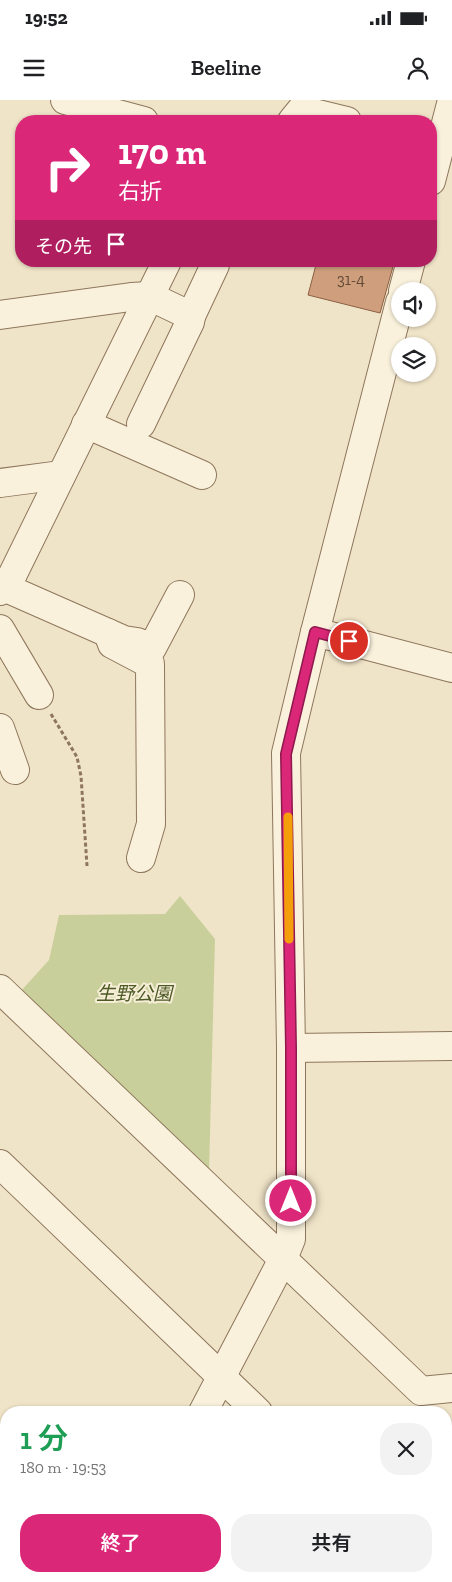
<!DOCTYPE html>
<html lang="ja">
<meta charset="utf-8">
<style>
:root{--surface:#fff;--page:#f2f2f2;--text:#202124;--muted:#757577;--accent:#db2777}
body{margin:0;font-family:"Zilla Slab","Noto Sans JP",serif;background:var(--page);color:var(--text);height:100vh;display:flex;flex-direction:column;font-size:19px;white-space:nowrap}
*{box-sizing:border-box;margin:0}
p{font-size:16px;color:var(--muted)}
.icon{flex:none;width:28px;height:28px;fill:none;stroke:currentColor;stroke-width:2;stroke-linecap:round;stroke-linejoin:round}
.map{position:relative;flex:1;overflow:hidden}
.details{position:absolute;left:0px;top:1306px;width:452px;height:176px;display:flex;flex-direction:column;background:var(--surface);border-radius:20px 20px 0 0;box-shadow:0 1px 4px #0004}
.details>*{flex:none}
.banner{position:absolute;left:15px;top:15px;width:422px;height:152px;border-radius:20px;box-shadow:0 1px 4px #0004;background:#db2777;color:#fff;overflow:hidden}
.buttons{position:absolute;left:391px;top:182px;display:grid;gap:10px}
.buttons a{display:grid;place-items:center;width:45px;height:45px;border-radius:50%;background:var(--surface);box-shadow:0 1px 4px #0004;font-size:25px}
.pin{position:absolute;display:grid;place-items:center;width:42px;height:42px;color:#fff;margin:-21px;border:2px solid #fff;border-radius:50%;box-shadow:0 1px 5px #0007}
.me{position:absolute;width:55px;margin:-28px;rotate:0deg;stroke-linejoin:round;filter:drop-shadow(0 0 4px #0008)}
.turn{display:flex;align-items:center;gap:18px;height:105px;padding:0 20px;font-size:22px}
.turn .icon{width:65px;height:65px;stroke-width:2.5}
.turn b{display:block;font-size:35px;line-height:42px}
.then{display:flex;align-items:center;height:48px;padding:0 20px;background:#0003;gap:10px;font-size:19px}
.round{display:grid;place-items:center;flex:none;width:52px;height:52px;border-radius:20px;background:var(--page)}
.headline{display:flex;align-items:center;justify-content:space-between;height:85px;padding:0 20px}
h1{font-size:30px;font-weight:600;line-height:38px;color:#1e9e55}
.action{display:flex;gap:10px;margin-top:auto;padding:10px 20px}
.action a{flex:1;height:58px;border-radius:20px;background:var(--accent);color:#fff;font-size:20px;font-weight:600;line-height:58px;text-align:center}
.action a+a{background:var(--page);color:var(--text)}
.status{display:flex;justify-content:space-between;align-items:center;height:35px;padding:0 25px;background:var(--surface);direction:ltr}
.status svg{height:14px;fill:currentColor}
header{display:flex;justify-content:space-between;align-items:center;height:65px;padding:0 20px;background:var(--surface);font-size:22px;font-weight:600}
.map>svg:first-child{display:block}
.green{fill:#c9cf9b}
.building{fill:#cf9f7d;stroke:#8d5f41}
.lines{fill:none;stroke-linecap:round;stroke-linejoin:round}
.minor-casing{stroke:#8d765c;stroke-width:30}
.path{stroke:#8d765c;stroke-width:3;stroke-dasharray:4 2.5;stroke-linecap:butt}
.minor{stroke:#faf1dc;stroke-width:28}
.route-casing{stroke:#8e194d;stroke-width:12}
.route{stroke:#db2777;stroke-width:9}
.slow{stroke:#f59e0b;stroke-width:9}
.labels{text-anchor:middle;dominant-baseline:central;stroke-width:4;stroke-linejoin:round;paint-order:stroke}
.number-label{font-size:16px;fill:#624a37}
.park-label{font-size:19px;font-style:italic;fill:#4d5a26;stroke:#f7eed8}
</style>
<div class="status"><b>19:52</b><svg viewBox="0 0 49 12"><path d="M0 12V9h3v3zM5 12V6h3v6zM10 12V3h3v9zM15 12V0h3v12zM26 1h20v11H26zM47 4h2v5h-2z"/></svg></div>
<header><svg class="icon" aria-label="menu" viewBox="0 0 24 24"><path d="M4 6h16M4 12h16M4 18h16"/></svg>Beeline<svg class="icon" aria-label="person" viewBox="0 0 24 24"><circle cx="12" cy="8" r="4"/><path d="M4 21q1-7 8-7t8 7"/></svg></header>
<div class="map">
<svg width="452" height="1482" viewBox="0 0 452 1482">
<rect width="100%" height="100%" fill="#f0e4c8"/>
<polygon class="green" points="180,796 215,839 209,1073 20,892 49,860 59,815 165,814"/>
<polygon class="building" points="317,161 388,161 394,163 380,213 308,195"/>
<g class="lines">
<g class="minor-casing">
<g id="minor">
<polyline points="65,0 144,21"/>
<polyline points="292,21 301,10 347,21"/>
<polyline points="431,81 452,0"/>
<polyline points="403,191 411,161"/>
<polyline points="0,215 131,197 149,196 191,216 215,165"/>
<polyline points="86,324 202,375"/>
<polyline points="141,324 190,222 191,216"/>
<polyline points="0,383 61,375"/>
<polyline points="6,488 124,540 137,542 152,548 180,495"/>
<polyline points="0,491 6,488 167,161"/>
<polyline points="0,529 39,595"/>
<polyline points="315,532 452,568"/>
<polyline points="108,533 112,544 150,564 151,724 141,758"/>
<polyline points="0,628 15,670"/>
<polyline points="0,889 421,1291 452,1288"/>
<polyline points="291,948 452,946"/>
<polyline points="0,1064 258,1312"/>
<polyline points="203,1312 283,1159 291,1139 291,948 286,653 315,532 400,202"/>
<polyline points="0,1429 6,1429"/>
<polyline points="202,1476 208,1482"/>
<polyline points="427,1476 433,1482"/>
<polyline points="133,1482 134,1476"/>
</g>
</g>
<polyline class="path" points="51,614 77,657 81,676 87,766"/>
<use href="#minor" class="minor"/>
</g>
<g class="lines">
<g class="route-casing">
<polyline id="route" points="291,1101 291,948 286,654 315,532 349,541"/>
</g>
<use href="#route" class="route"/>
<polyline class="slow" points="288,717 289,839"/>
</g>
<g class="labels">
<g class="number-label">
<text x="351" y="179">31-4</text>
</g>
<g class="park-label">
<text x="134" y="893">生野公園</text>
</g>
</g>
</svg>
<div class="buttons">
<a><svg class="icon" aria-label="sound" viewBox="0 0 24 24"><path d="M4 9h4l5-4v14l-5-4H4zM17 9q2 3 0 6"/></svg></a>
<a><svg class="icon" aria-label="layers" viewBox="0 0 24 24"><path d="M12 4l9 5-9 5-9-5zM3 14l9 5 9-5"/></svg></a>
</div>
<div class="pin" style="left:349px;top:541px;background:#d93025"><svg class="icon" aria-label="arrive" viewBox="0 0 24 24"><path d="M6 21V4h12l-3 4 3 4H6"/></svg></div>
<svg class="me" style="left:291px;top:1101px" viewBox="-20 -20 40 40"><circle r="17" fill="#db2777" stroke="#fff" stroke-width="3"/><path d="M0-11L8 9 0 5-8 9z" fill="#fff"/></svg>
<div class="banner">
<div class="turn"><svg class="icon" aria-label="right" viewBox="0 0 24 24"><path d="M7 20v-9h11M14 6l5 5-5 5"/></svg><div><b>170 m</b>右折</div></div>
<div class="then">その先<svg class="icon" aria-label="arrive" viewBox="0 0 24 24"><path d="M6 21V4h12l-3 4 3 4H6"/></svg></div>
</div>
<section class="details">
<div class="headline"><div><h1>1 分</h1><p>180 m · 19:53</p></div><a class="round"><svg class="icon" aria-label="close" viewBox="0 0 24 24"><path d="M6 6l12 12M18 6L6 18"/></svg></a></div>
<div class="action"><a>終了</a><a>共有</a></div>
</section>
</div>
